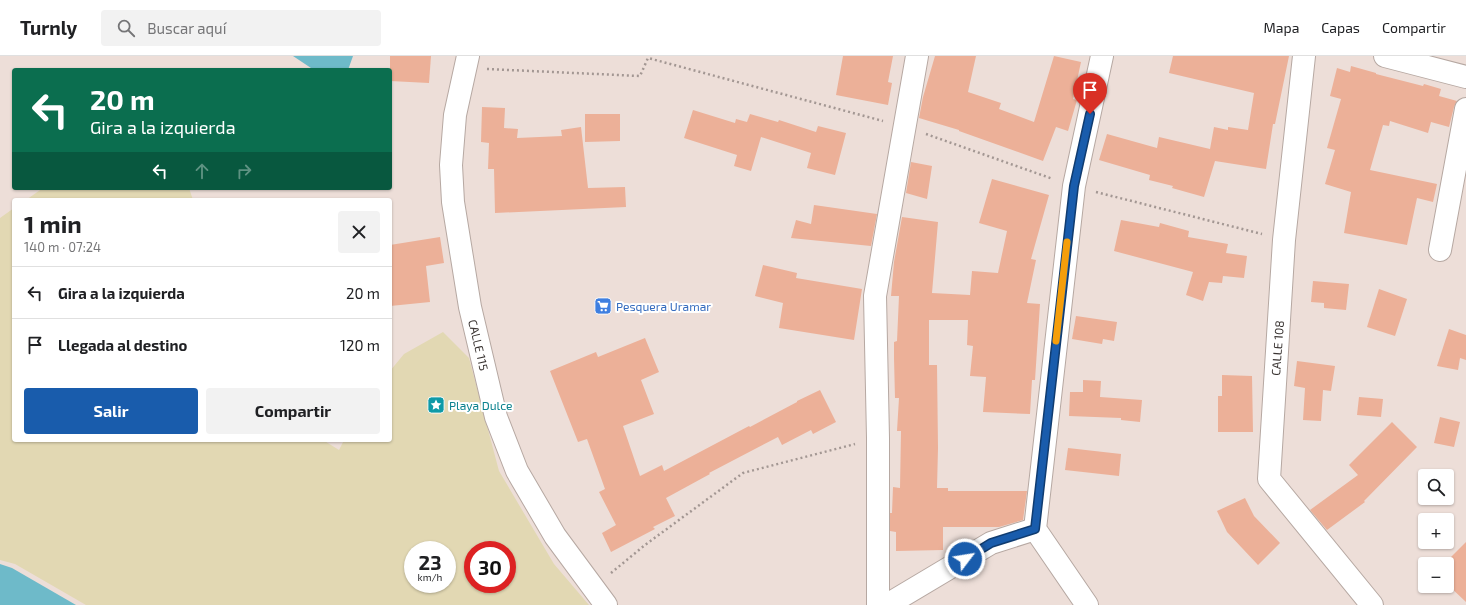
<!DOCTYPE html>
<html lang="es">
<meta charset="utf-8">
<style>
:root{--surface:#fff;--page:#f2f2f2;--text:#202124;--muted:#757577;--line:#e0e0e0;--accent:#195cac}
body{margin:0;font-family:"Exo 2",sans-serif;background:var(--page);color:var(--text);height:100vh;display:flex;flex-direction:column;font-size:15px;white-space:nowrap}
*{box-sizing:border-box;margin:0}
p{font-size:13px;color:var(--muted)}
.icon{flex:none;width:22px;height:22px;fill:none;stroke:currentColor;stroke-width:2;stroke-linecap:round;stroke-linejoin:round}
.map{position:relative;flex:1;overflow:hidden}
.side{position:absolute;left:12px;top:142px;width:380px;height:244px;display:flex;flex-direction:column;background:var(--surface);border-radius:4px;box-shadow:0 1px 3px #0004}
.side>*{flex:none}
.top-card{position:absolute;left:12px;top:12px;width:380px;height:122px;border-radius:4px;box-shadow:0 1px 3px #0004;background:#0b6e4f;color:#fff;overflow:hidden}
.fabs{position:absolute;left:1418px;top:413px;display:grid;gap:8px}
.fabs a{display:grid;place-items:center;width:36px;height:36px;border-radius:4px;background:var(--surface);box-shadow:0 1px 3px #0004;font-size:20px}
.speed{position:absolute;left:404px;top:485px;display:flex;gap:8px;font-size:20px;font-weight:700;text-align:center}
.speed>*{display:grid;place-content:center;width:52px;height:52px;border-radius:50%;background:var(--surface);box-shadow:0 1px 3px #0004;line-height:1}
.speed small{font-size:10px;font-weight:400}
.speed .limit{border:6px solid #d22;background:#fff;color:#111}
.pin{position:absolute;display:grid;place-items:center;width:34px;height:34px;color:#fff;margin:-41px -17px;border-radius:50% 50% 50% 0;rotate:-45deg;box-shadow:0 0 4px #0007}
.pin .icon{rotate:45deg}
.me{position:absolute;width:44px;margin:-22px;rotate:59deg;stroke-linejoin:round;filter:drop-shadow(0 0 3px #0008)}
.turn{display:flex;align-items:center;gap:14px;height:84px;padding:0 12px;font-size:18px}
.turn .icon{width:52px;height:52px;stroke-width:2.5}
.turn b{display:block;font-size:28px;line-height:34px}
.lanes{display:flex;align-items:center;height:38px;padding:0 12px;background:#0003;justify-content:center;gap:20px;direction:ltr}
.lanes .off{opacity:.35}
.round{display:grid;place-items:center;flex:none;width:42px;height:42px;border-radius:4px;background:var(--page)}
.head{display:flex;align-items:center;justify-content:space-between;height:68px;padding:0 12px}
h1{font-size:24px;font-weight:700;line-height:30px}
.button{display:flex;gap:8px;margin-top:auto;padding:8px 12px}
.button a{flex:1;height:46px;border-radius:4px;background:var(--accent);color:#fff;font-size:16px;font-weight:700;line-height:46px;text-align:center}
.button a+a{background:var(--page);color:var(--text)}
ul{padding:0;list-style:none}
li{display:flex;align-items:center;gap:12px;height:52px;padding:0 12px;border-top:1px solid var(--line)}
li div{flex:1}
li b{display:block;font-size:15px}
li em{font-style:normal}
header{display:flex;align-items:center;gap:24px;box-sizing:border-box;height:56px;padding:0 20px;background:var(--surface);border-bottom:1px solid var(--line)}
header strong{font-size:19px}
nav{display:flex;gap:22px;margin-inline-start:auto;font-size:14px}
.search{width:280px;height:36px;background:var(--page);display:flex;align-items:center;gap:10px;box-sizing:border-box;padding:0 14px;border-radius:4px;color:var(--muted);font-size:15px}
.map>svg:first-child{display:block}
.sand{fill:#e2d8b3;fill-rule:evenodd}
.water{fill:#6ebac9}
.building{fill:#ecb098}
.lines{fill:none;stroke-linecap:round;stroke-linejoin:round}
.street-casing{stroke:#b6a8a2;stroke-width:24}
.path{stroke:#a39793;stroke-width:2.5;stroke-dasharray:2 3;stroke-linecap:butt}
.street{stroke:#fff;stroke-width:22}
.route-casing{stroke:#103c70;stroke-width:10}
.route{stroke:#195cac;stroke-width:7}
.slow{stroke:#f59e0b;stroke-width:7}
.labels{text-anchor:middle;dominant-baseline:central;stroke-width:4;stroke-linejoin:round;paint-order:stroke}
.shop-label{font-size:12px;fill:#366cbe;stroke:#fff;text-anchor:start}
.street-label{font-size:12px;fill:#3a3432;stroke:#fff}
.culture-label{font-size:12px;fill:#0d838f;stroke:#fff;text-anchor:start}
</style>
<header>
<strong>Turnly</strong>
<div class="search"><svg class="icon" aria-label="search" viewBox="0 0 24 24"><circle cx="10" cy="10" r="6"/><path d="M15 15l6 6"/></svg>Buscar aquí</div>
<nav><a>Mapa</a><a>Capas</a><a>Compartir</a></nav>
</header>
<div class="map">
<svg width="1466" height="549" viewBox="0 0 1466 549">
<rect width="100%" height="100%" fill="#edded8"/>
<g class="sand">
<polygon points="43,132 189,132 193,144 26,144"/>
<path d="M14 152V384H323L339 394 344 384H390V315L404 298 443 276 469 302 499 415 554 508 589 549H86L15 508 0 504V162ZM413 494H447V528H413ZM473 494H507V528H473Z"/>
</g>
<g class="water">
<polygon points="293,0 353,0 348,14 314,14"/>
<polygon points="0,508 12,512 76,549 0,549"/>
</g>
<g class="building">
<polygon points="390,0 431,0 429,27 390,25"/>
<polygon points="843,0 893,0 888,26 892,27 888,49 836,39"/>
<polygon points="935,0 976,0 968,36 1001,47 999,53 1034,66 1054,0 1081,6 1073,43 1077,44 1068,75 1056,71 1043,105 959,75 959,74 919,62 923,41"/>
<polygon points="1173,0 1289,0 1275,68 1273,68 1266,113 1215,105 1204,141 1172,132 1173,130 1149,124 1150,119 1099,104 1107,78 1157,92 1159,81 1210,93 1214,71 1228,74 1228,71 1248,74 1254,37 1169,17"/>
<polygon points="1351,10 1376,17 1376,18 1423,30 1424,28 1441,33 1439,40 1457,45 1454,51 1449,71 1431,66 1428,77 1390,65 1389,70 1383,69 1370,114 1437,128 1433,146 1417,142 1407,189 1344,177 1351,136 1325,128 1335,94 1327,92 1341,43 1330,40 1337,12 1350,16"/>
<polygon points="482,51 505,52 504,72 518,73 517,82 562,80 561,74 581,71 588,132 625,131 626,151 495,157 494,113 488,113 489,87 481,86"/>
<polygon points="693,54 735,67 736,63 747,66 750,58 778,66 779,64 816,76 818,70 846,77 835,119 807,112 811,97 761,81 751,115 734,110 737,99 684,82"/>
<polygon points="585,58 620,58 620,85 585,86"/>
<polygon points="911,106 932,110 927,143 906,137"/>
<polygon points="992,123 1049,139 1031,203 1036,204 1027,247 1040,248 1035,324 1032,324 1030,358 983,356 986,321 970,320 973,290 967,289 968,264 929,264 929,309 937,309 938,392 937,432 948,432 948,435 1027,435 1023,464 999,471 943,471 943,494 896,495 896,476 890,475 890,457 892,457 893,431 900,432 901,375 897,375 899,342 895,342 894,302 894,286 897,285 899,240 891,240 894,206 902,161 938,166 932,237 970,239 972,215 998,217 1007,175 979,167"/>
<polygon points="814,149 877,158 871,190 791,182 796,164 811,168"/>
<polygon points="1121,164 1159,171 1160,167 1189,175 1188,181 1228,188 1226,197 1247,200 1244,222 1223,220 1222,227 1209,226 1203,245 1186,239 1193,216 1114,195"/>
<polygon points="440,181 444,207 426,210 430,246 390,250 390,189"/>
<polygon points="763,209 797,217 796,222 862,233 854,284 779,272 783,247 755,240"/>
<polygon points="1313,225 1349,228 1346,254 1324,252 1324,247 1311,246"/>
<polygon points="1379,233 1407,243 1395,280 1367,271"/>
<polygon points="1076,260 1117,266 1114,285 1103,283 1102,288 1072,283"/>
<polygon points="1449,273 1466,279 1466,304 1460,302 1458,314 1437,310"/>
<polygon points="645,282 659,316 641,324 654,358 623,370 640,420 662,409 664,415 749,370 750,371 797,346 797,345 820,334 836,366 813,378 811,374 782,389 778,381 709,417 710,418 666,442 675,460 653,471 655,473 611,496 602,477 616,469 599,436 605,433 587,383 578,386 550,315 596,296 598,301"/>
<polygon points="1297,305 1335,310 1331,335 1323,334 1321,365 1303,364 1305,332 1294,330"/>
<polygon points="1222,319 1252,320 1253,376 1218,376 1218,340 1222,340"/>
<polygon points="1083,324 1101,325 1100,341 1142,344 1140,366 1121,364 1121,362 1069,360 1070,336 1083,336"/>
<polygon points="1359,341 1383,343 1381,361 1357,359"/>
<polygon points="1440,361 1460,366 1454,391 1434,387"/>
<polygon points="1392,366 1417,391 1364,445 1365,446 1327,474 1310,454 1358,419 1349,409"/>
<polygon points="1068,392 1121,398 1119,420 1065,414"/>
<polygon points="1245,442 1254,460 1280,487 1258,509 1227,476 1217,455"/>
<polygon points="1466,486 1466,546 1447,528 1447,508 1444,508"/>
</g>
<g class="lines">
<g class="street-casing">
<g id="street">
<path id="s1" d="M468 0 455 59 451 109 453 146 470 251 496 361 517 415 555 480 606 549"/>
<polyline points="1304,0 1284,184 1269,423 1372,549"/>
<polyline points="1385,0 1466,21"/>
<polyline points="1440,194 1466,53"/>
<polyline points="878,549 878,382 875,240 917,0"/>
<polyline points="887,549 991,487 1035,473"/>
<polyline points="1087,549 1035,473 1074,130 1102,0"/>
</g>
</g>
<g class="path">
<polyline points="487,13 640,20 648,2 883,65"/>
<polyline points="926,78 1053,123"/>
<polyline points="1096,136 1262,178"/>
<polyline points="611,517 645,489 743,417 855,388"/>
</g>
<use href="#street" class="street"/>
</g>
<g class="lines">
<g class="route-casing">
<polyline id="route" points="965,503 991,487 1035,473 1074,130 1090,58"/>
</g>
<use href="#route" class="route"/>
<polyline class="slow" points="1056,285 1067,186"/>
</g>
<defs>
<g id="supermarket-square" transform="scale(0.9)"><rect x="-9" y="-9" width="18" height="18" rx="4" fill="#3f7fe0" stroke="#fff"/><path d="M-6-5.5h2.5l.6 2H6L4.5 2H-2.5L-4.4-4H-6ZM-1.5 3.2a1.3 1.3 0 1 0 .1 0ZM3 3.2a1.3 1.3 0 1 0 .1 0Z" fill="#fff"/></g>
<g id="sight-square" transform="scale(0.9)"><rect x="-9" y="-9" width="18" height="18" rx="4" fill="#0f9aa8" stroke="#fff"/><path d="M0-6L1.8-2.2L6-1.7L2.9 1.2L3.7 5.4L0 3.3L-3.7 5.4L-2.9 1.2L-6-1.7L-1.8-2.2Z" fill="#fff"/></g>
</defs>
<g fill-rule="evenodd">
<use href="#supermarket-square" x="603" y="250"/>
<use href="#sight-square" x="436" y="349"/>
</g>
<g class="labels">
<g class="shop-label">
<text x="616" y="250">Pesquera Uramar</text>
</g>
<g class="street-label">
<text stroke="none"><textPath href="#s1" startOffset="293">CALLE 115</textPath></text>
<text transform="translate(1277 292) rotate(-86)">CALLE 108</text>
</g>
<g class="culture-label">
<text x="449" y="349">Playa Dulce</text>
</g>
</g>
</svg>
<div class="fabs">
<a><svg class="icon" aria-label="search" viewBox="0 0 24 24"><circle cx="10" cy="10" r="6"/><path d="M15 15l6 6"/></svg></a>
<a>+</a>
<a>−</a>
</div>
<div class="speed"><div>23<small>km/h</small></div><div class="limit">30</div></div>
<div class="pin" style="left:1090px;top:58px;background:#d93025"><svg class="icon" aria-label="arrive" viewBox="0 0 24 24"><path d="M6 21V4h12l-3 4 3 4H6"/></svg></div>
<svg class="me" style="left:965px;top:503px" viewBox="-20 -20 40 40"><circle r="17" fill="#195cac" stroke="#fff" stroke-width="3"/><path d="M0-11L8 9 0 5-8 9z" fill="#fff"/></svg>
<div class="top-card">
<div class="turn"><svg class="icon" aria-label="left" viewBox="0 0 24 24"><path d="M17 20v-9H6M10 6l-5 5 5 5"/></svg><div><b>20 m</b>Gira a la izquierda</div></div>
<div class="lanes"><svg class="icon" aria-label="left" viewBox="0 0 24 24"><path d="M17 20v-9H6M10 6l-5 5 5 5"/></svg><svg class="icon off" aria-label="ahead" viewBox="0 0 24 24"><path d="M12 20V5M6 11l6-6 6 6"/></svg><svg class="icon off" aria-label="right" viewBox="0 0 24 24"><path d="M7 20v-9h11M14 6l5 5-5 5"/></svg></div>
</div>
<section class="side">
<div class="head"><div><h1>1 min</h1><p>140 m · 07:24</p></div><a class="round"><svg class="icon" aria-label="close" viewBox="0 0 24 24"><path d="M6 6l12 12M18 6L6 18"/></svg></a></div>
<ul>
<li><svg class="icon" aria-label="left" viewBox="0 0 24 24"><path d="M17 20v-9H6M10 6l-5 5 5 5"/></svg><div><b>Gira a la izquierda</b></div><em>20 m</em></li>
<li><svg class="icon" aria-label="arrive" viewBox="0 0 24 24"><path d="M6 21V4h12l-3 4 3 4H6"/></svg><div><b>Llegada al destino</b></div><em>120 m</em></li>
</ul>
<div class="button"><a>Salir</a><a>Compartir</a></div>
</section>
</div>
